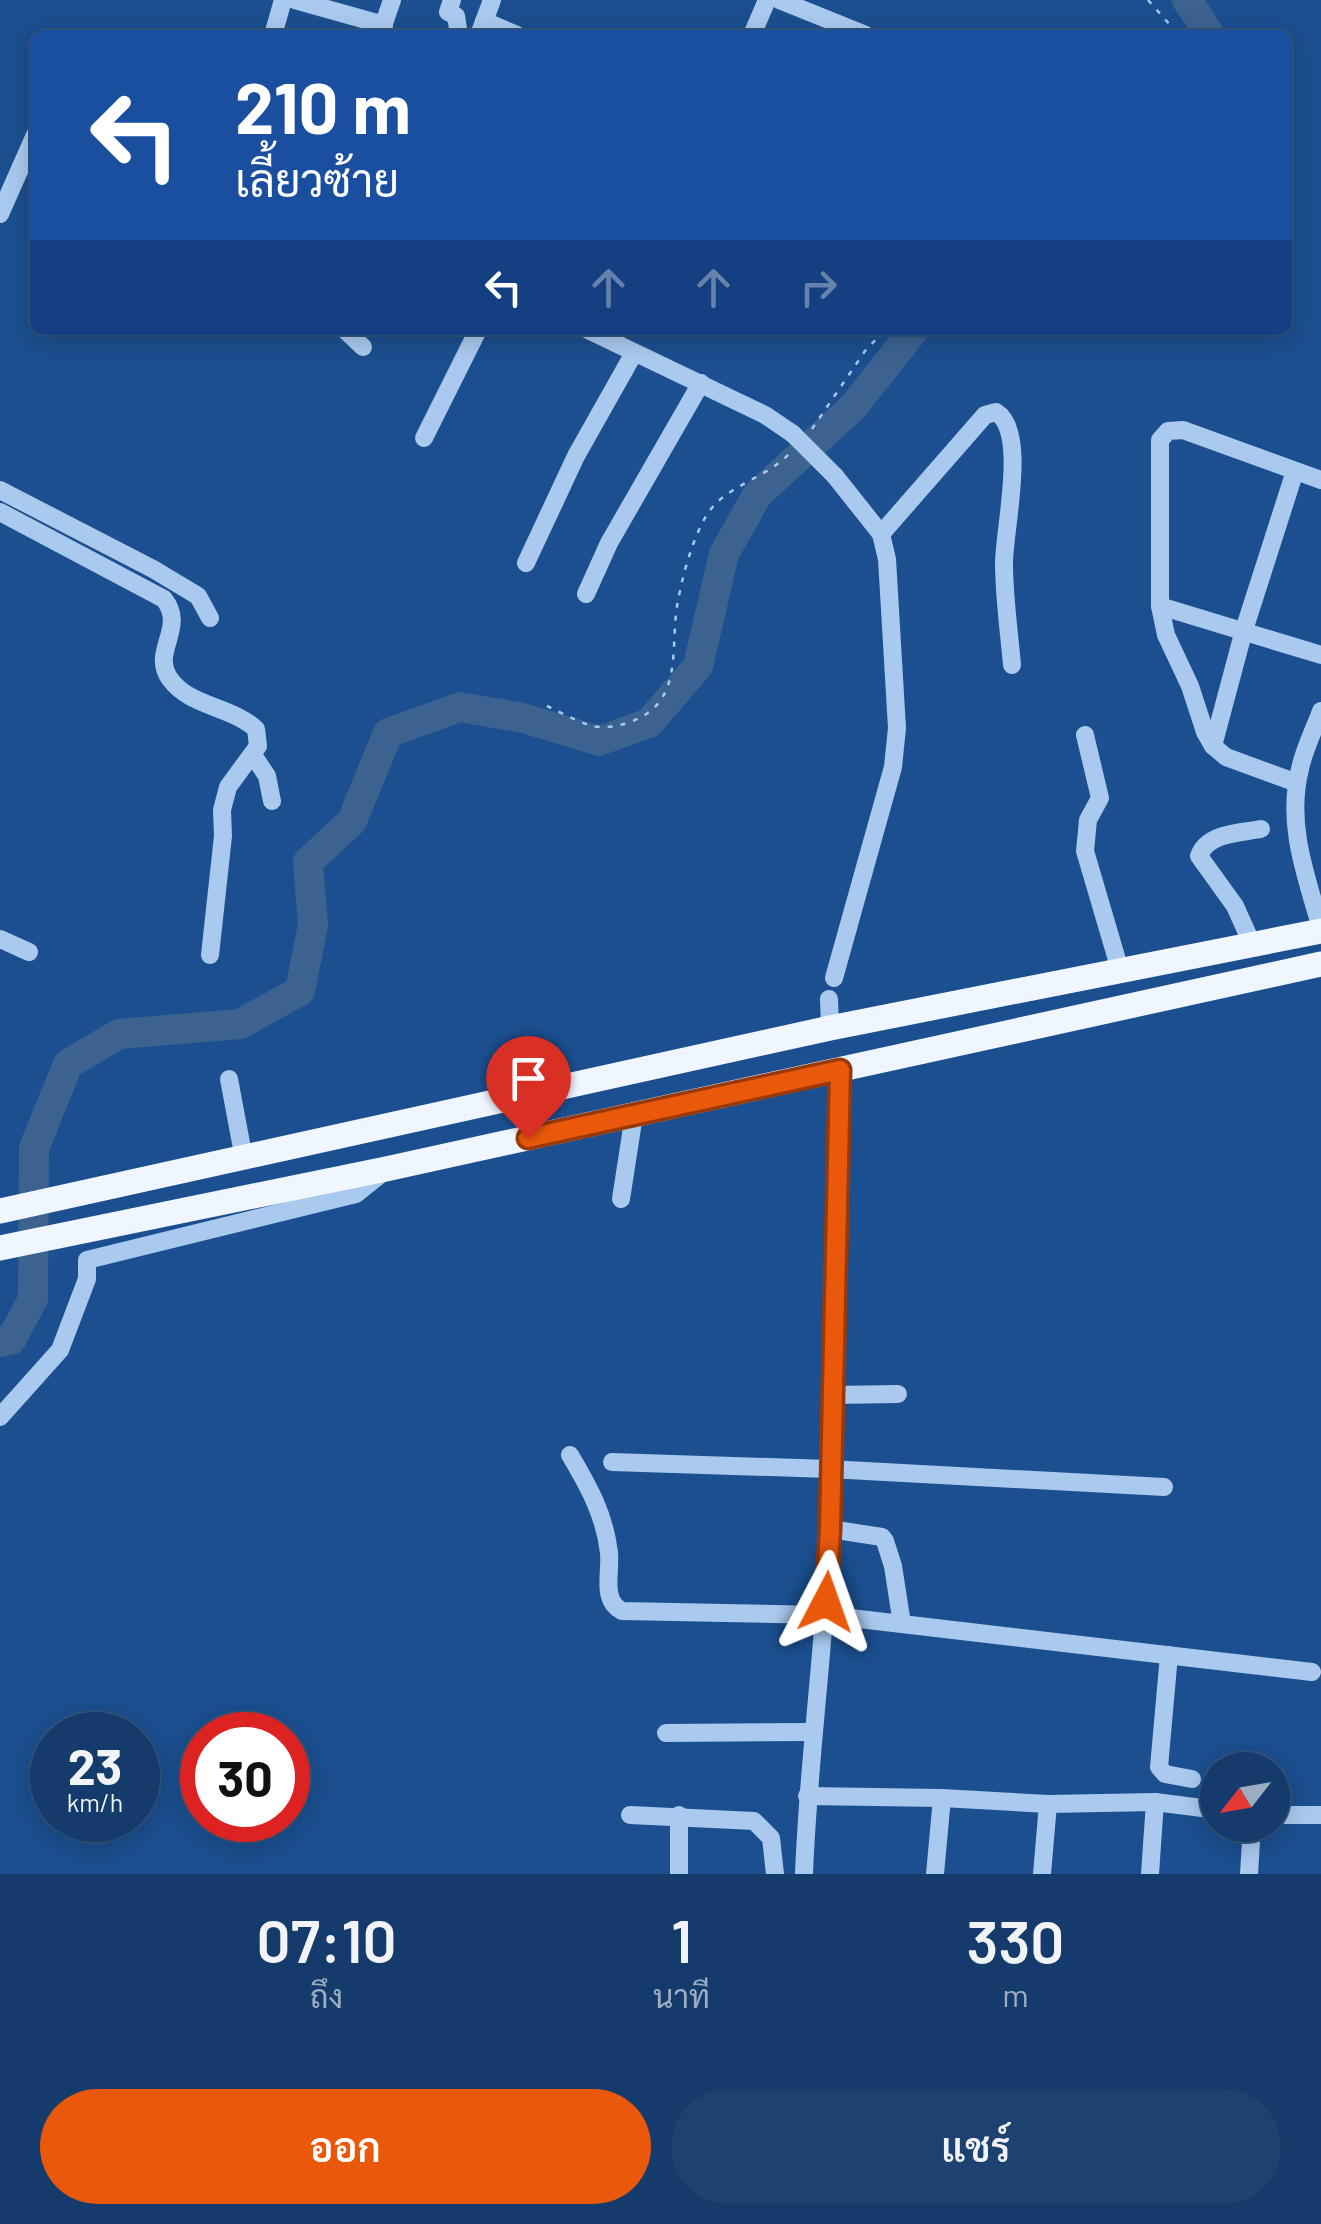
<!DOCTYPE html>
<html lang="th">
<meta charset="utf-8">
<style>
:root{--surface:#143b6b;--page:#1d4271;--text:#f1f3f6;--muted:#9dadc1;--line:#33557e;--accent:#ea580c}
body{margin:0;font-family:Barlow,Sarabun,sans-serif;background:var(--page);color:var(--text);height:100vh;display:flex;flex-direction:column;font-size:38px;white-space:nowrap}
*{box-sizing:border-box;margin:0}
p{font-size:32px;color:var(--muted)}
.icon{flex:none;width:55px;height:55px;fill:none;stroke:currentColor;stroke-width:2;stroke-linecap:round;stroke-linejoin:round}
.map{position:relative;height:1874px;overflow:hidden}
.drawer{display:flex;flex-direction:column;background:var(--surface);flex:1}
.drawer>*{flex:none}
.guide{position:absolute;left:30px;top:30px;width:1262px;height:305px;border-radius:15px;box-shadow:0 5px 25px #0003,0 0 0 2px var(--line);background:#1a4fa0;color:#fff;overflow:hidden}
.needle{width:65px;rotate:239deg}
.buttons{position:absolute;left:1200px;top:1752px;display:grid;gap:20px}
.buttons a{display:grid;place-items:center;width:90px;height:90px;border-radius:50%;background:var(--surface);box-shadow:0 5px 25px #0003,0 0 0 2px var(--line);font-size:50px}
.speed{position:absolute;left:30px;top:1712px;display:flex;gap:20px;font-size:50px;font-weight:700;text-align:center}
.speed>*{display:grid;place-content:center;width:130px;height:130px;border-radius:50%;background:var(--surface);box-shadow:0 5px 25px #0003,0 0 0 2px var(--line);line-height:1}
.speed small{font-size:25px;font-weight:400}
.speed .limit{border:15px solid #d22;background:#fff;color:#111}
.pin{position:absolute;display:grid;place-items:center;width:85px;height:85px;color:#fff;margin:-102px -42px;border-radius:50% 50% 50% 0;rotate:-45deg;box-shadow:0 0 10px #0007}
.pin .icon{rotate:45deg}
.me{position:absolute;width:110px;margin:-55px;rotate:4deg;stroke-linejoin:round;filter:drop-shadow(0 0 8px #0008)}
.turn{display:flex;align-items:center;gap:35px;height:210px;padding:0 40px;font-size:45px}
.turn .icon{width:130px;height:130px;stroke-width:2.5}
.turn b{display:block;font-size:70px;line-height:85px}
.lanes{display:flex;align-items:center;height:95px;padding:0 40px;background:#0003;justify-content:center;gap:50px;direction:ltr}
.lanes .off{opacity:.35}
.eta{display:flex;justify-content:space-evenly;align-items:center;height:170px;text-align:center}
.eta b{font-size:60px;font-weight:600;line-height:70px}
.cta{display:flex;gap:20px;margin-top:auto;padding:20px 40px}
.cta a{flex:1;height:115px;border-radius:60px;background:var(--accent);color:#fff;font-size:40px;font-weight:600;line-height:115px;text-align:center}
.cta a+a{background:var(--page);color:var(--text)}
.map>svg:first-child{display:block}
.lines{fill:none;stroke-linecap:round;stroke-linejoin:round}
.river{stroke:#3c6290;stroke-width:30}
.path{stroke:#a9c9ee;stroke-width:2.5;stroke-dasharray:5 8;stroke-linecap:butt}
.minor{stroke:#a9c9ee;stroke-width:18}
.major{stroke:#f0f6ff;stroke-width:25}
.minor-bridge{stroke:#a9c9ee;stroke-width:18}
.route-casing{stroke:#983908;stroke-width:25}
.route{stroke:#ea580c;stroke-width:18}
</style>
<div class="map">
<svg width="1321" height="1874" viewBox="0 0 1321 1874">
<rect width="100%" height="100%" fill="#1b4f8f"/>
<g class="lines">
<g class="river">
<polyline points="1187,0 1210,35"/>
<polyline points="0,1342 11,1340 33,1299 34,1148 68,1064 119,1034 240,1024 300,991 313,925 308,862 352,821 388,733 460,707 523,718 599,741 649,723 698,666 724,554 757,495 853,407 914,330"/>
</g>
<g class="path">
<polyline points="1148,0 1179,35"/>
<polyline points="812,429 865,351 885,330"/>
<path d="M547 706C560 712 574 720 589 725 600 729 615 727 627 723 684 705 670 653 677 606 682 578 691 543 705 518 722 486 766 479 790 453"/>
</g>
<g class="minor">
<polyline points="295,0 384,25"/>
<polyline points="452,0 448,12 456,16 459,35"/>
<polyline points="779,0 866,35"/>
<polyline points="484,21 517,35"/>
<polyline points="273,35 283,0"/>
<polyline points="380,35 392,0"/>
<polyline points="479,35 492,0"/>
<polyline points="752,35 767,0"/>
<polyline points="0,214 35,135"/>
<polyline points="345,330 363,347"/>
<polyline points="588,330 765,415 793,434"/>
<polyline points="424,438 478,330"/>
<polyline points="1295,471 1244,630 1213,746 1226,757 1297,783"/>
<polyline points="0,490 153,569 198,596 210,618"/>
<path d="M0 512 164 599C187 628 150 652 170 679 190 707 231 706 256 729L258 746 228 787 222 810 223 836 210 955"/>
<path d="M881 534 985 415 996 412C1028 431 1004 529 1004 563 1004 596 1009 631 1012 665"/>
<polyline points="526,563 576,456 634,353"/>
<polyline points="586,594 609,543 701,383"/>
<polyline points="1160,606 1321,655"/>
<path d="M1321 711C1314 730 1304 749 1300 769 1286 824 1306 876 1321 928"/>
<polyline points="1085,735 1100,798 1088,820 1085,851 1120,970"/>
<polyline points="1213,746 1205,732 1190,686 1166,635 1160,606 1160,440 1168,431 1183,430 1321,480"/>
<polyline points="253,755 267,776 272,801"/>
<polyline points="0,939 29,952"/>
<path d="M1252 944 1235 906 1199 856C1207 833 1239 833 1261 829"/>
<polyline points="834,978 893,767 897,728 887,559 881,534 835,476"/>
<polyline points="829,999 830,1028"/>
<polyline points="229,1079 244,1159"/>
<polyline points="621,1199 634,1115"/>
<polyline points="831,1395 898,1394"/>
<polyline points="0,1417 60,1350 87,1279 87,1260 356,1194 381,1174"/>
<path d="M570 1455C589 1487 605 1516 609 1553 611 1574 601 1600 622 1611L825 1615 1312 1672"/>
<polyline points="612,1462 829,1469 1164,1487"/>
<polyline points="830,1529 882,1537 885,1541 893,1566 902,1624"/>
<polyline points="1169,1655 1159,1767 1165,1774 1192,1779"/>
<polyline points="666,1733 813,1732"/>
<polyline points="807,1796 942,1798 1048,1804 1155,1802 1218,1810"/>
<polyline points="630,1815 754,1821 771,1838 775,1874"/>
<polyline points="1272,1815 1321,1815"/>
<polyline points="679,1874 679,1815"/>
<path d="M804 1874C809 1738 832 1604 829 1469L839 1070"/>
<polyline points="935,1874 942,1798"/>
<polyline points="1042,1874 1048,1804"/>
<polyline points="1150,1874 1155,1802"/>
<polyline points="1249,1874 1252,1825"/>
</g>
<g class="major">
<polyline points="0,1211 830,1028 1321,931"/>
<polyline points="0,1248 386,1169 1321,964"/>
</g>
<polyline class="minor-bridge" points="793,434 835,476"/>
</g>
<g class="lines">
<g class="route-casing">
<polyline id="route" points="528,1138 840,1070 830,1529 826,1602"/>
</g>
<use href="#route" class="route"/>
</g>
</svg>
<div class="buttons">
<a><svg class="needle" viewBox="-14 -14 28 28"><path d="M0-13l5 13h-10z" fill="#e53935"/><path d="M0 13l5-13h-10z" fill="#9dadc1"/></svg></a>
</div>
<div class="speed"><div>23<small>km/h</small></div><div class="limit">30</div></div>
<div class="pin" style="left:528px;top:1138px;background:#d93025"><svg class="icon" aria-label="arrive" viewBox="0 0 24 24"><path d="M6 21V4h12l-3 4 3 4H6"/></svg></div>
<svg class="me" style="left:826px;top:1602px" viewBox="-20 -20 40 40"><path d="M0-17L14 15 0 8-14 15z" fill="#ea580c" stroke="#fff" stroke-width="4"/></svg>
<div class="guide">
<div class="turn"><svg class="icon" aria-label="left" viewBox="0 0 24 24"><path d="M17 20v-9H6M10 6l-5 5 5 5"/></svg><div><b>210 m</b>เลี้ยวซ้าย</div></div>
<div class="lanes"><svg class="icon" aria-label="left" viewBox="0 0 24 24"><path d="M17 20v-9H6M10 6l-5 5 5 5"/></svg><svg class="icon off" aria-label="ahead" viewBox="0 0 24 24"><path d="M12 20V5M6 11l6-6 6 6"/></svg><svg class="icon off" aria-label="ahead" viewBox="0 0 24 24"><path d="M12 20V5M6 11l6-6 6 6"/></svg><svg class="icon off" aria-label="right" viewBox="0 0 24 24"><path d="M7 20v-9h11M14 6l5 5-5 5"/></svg></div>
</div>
</div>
<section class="drawer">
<div class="eta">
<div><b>07:10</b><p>ถึง</p></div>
<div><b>1</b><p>นาที</p></div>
<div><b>330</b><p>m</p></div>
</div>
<div class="cta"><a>ออก</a><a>แชร์</a></div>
</section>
